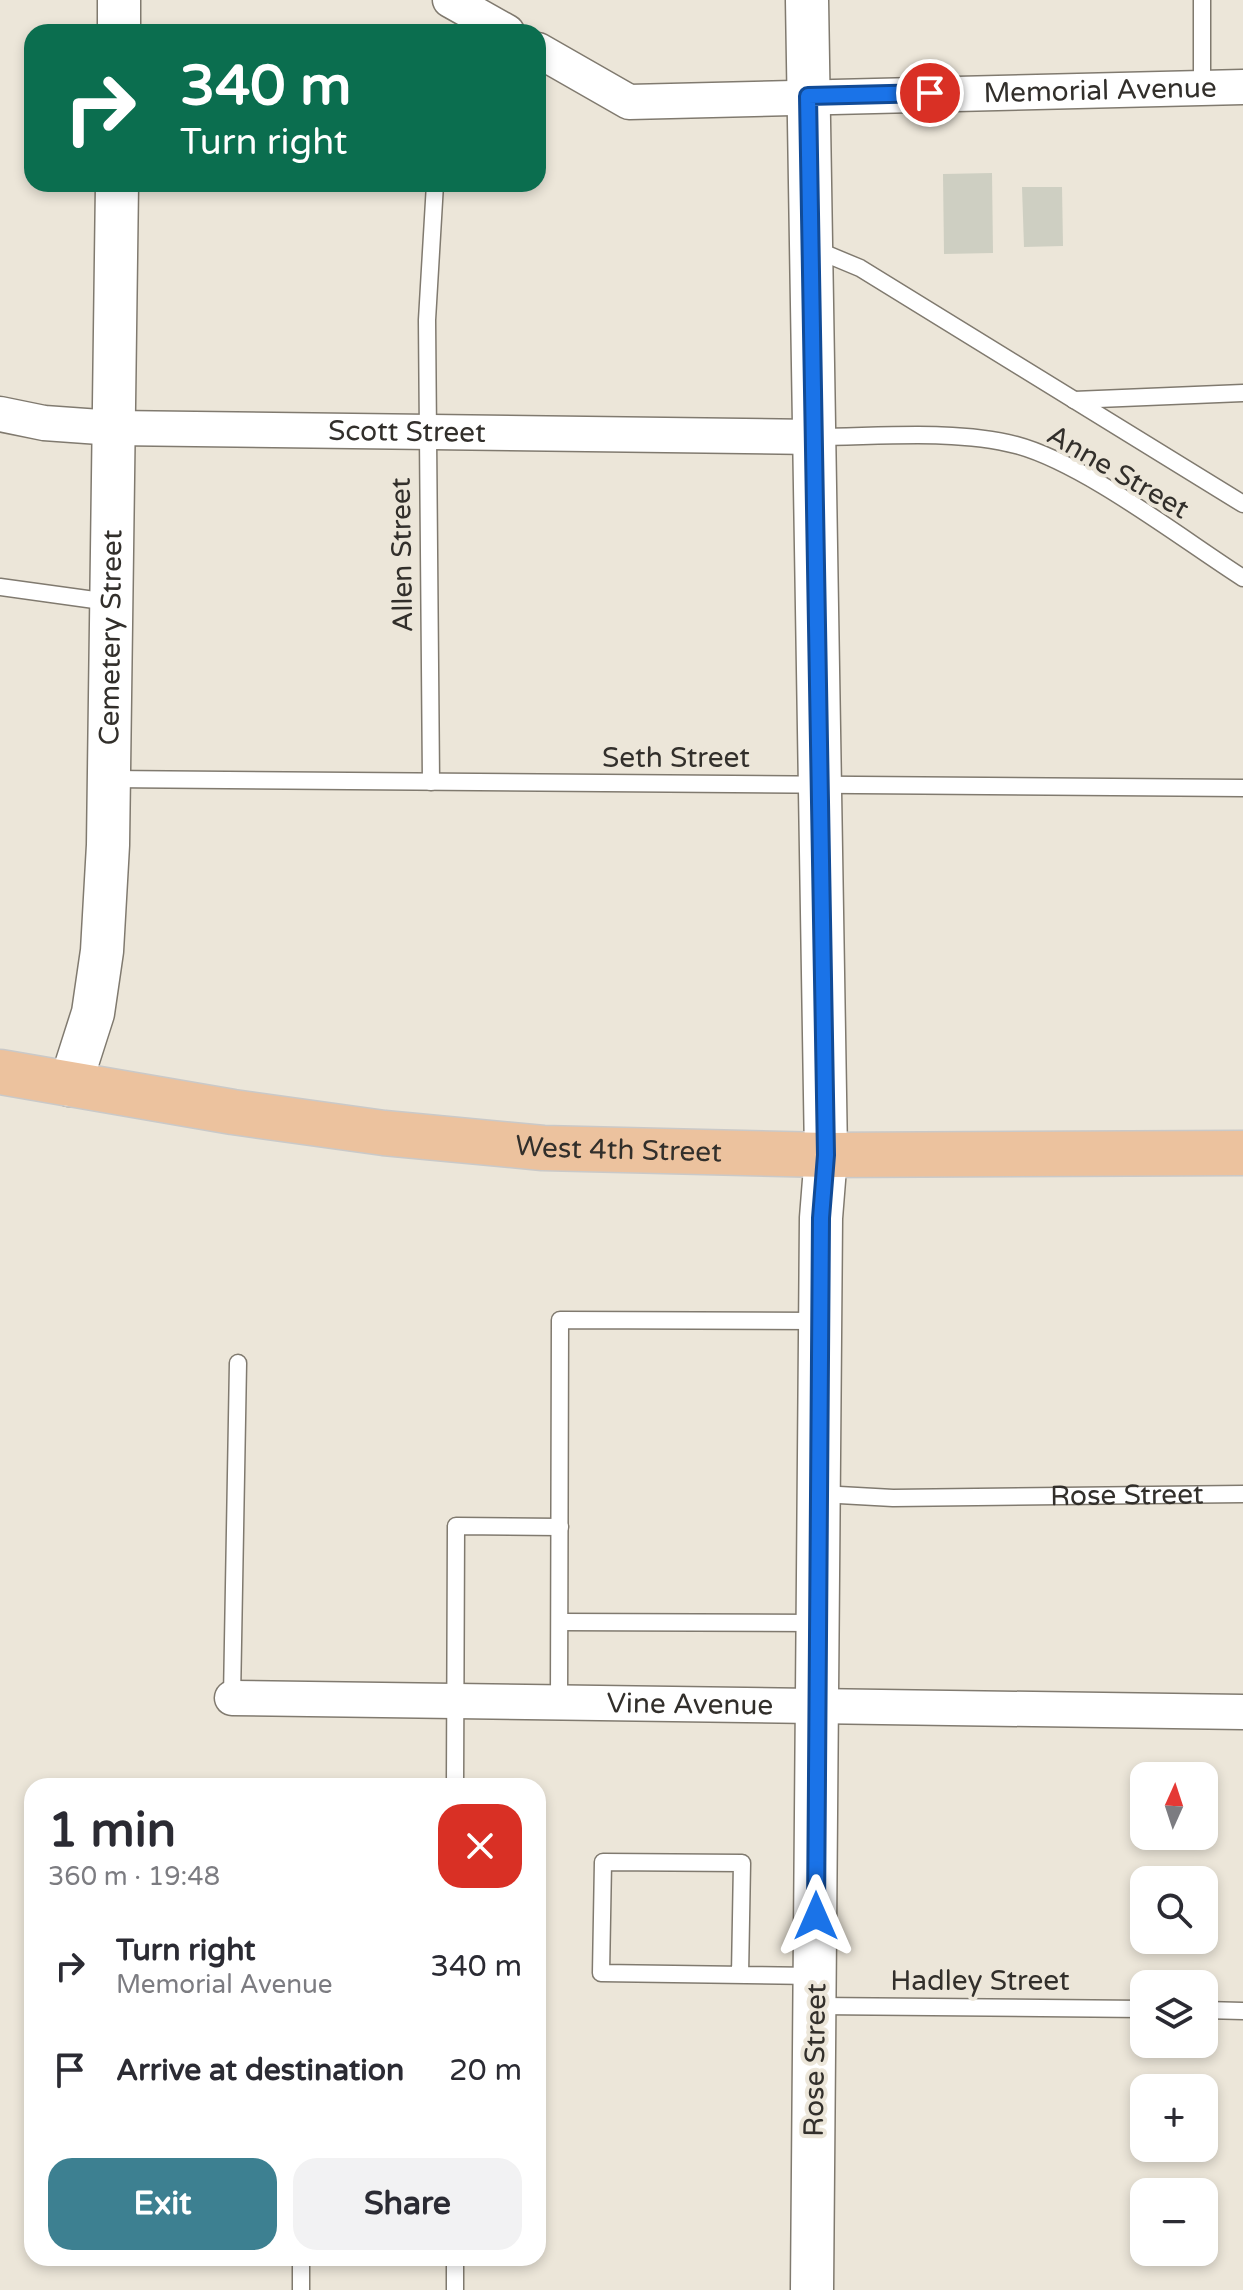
<!DOCTYPE html>
<meta charset="utf-8">
<style>
:root{--surface:#fff;--page:#f2f2f3;--text:#2b2b33;--muted:#7c7c81;--accent:#3d8091}
body{margin:0;font-family:"Varela Round",sans-serif;background:var(--page);color:var(--text);height:100vh;display:flex;flex-direction:column;font-size:30px;white-space:nowrap}
*{box-sizing:border-box;margin:0}
p{font-size:26px;color:var(--muted)}
.icon{flex:none;width:44px;height:44px;fill:none;stroke:currentColor;stroke-width:2;stroke-linecap:round;stroke-linejoin:round}
.map{position:relative;flex:1;overflow:hidden}
.drawer{position:absolute;left:24px;top:1778px;width:522px;height:488px;display:flex;flex-direction:column;background:var(--surface);border-radius:24px;box-shadow:0 4px 12px #0003}
.drawer>*{flex:none}
.banner{position:absolute;left:24px;top:24px;width:522px;height:168px;border-radius:24px;box-shadow:0 4px 12px #0003;background:#0b6e4f;color:#fff;overflow:hidden}
.needle{width:52px;rotate:3deg}
.fabs{position:absolute;left:1130px;top:1762px;display:grid;gap:16px}
.fabs a{display:grid;place-items:center;width:88px;height:88px;border-radius:16px;background:var(--surface);box-shadow:0 4px 12px #0003;font-size:40px}
.pin{position:absolute;display:grid;place-items:center;width:68px;height:68px;color:#fff;margin:-34px;border:4px solid #fff;border-radius:50%;box-shadow:0 2px 8px #0007}
.me{position:absolute;width:88px;margin:-44px;rotate:0deg;stroke-linejoin:round;filter:drop-shadow(0 0 6px #0008)}
.turn{display:flex;align-items:center;gap:28px;height:168px;padding:0 24px;font-size:36px}
.turn .icon{width:104px;height:104px;stroke-width:2.5}
.turn b{display:block;font-size:56px;line-height:68px}
.round{display:grid;place-items:center;flex:none;width:84px;height:84px;border-radius:24px;background:var(--page)}
.head{display:flex;align-items:center;justify-content:space-between;height:136px;padding:0 24px}
h1{font-size:48px;font-weight:700;line-height:60px}
.button{display:flex;gap:16px;margin-top:auto;padding:16px 24px}
.button a{flex:1;height:92px;border-radius:24px;background:var(--accent);color:#fff;font-size:32px;font-weight:700;line-height:92px;text-align:center}
.button a+a{background:var(--page);color:var(--text)}
ul{padding:0;list-style:none}
li{display:flex;align-items:center;gap:24px;height:104px;padding:0 24px}
li div{flex:1}
li b{display:block;font-size:30px}
li em{font-style:normal}
.map>svg:first-child{display:block}
.building{fill:#cecfc2}
.lines{fill:none;stroke-linecap:round;stroke-linejoin:round}
.service-casing{stroke:#807a6f;stroke-width:19}
.minor-casing{stroke:#807a6f;stroke-width:37}
.tertiary-casing{stroke:#807a6f;stroke-width:45}
.primary-casing{stroke:#cac9c8;stroke-width:47}
.service{stroke:#fff;stroke-width:16}
.minor{stroke:#fff;stroke-width:34}
.tertiary{stroke:#fff;stroke-width:42}
.primary{stroke:#ecc29e;stroke-width:44}
.route-casing{stroke:#114b97;stroke-width:20}
.route{stroke:#1a73e8;stroke-width:14}
.labels{text-anchor:middle;dominant-baseline:central;stroke-width:8;stroke-linejoin:round;paint-order:stroke}
.street-label{font-size:28px;fill:#322f2b;stroke:#ece6d9}
</style>
<div class="map">
<svg width="1243" height="2290" viewBox="0 0 1243 2290">
<rect width="100%" height="100%" fill="#ece6d9"/>
<g class="building">
<polygon points="992,173 993,253 944,254 943,174"/>
<polygon points="1022,187 1062,187 1063,246 1024,247"/>
</g>
<g class="lines">
<g class="service-casing">
<g id="service">
<polyline points="1202,0 1202,87"/>
<polyline points="812,248 860,268 1243,504"/>
<polyline points="1074,400 1243,393"/>
<path d="M814 437C877 437 955 429 1016 445 1084 463 1182 539 1243 578"/>
<polyline points="0,587 109,602"/>
<polyline points="109,779 1243,788"/>
<polyline points="431,782 427,320 435,184"/>
<path id="s1" d="M821 1494 893 1498 1243 1494"/>
<polyline points="560,1622 818,1623"/>
<polyline points="232,1698 238,1363"/>
<polyline points="559,1704 560,1320 819,1321"/>
<polyline points="455,1786 456,1526 560,1527"/>
<polyline points="740,1975 742,1863 603,1862 601,1973 814,1976"/>
<polyline points="817,2006 1144,2009"/>
<polyline points="1204,2010 1243,2011"/>
<polyline points="301,2258 301,2290"/>
<polyline points="455,2290 455,2258"/>
</g>
</g>
<g class="minor-casing">
<g id="minor">
<polyline points="450,0 507,32"/>
<path id="s2" d="M538 50 629 102 1243 87"/>
<path id="s3" d="M0 414 44 423 114 428 814 437"/>
<path id="s4" d="M232 1698 1243 1712"/>
</g>
</g>
<g class="tertiary-casing">
<g id="tertiary">
<polyline points="807,0 826,1155 821,1218 812,2290"/>
<polyline points="119,32 119,0"/>
<path id="s5" d="M70 1085 93 1013 102 951 108 845 117 184"/>
</g>
</g>
<g class="primary-casing">
<g id="primary">
<path id="s6" d="M0 1072 233 1112 384 1133 543 1148 826 1155 1243 1153"/>
</g>
</g>
<use href="#service" class="service"/>
<use href="#minor" class="minor"/>
<use href="#tertiary" class="tertiary"/>
<use href="#primary" class="primary"/>
</g>
<g class="lines">
<g class="route-casing">
<polyline id="route" points="816,1916 821,1218 826,1155 808,96 930,93"/>
</g>
<use href="#route" class="route"/>
</g>
<g class="labels">
<g class="street-label">
<text stroke="none"><textPath href="#s2" startOffset="576">Memorial Avenue</textPath></text>
<text stroke="none"><textPath href="#s3" startOffset="408">Scott Street</textPath></text>
<text transform="translate(1118 472) rotate(30)">Anne Street</text>
<text transform="translate(402 555) rotate(-91)">Allen Street</text>
<text stroke="none"><textPath href="#s5" startOffset="452">Cemetery Street</textPath></text>
<text x="676" y="758">Seth Street</text>
<text stroke="none"><textPath href="#s6" startOffset="624">West 4th Street</textPath></text>
<text stroke="none"><textPath href="#s1" startOffset="306">Rose Street</textPath></text>
<text stroke="none"><textPath href="#s4" startOffset="458">Vine Avenue</textPath></text>
<text x="980" y="1981">Hadley Street</text>
<text transform="translate(815 2060) rotate(-89)">Rose Street</text>
</g>
</g>
</svg>
<div class="fabs">
<a><svg class="needle" viewBox="-14 -14 28 28"><path d="M0-13l5 13h-10z" fill="#e53935"/><path d="M0 13l5-13h-10z" fill="#7c7c81"/></svg></a>
<a><svg class="icon" aria-label="search" viewBox="0 0 24 24"><circle cx="10" cy="10" r="6"/><path d="M15 15l6 6"/></svg></a>
<a><svg class="icon" aria-label="layers" viewBox="0 0 24 24"><path d="M12 4l9 5-9 5-9-5zM3 14l9 5 9-5"/></svg></a>
<a>+</a>
<a>−</a>
</div>
<div class="pin" style="left:930px;top:93px;background:#d93025"><svg class="icon" aria-label="arrive" viewBox="0 0 24 24"><path d="M6 21V4h12l-3 4 3 4H6"/></svg></div>
<svg class="me" style="left:816px;top:1916px" viewBox="-20 -20 40 40"><path d="M0-17L14 15 0 8-14 15z" fill="#1a73e8" stroke="#fff" stroke-width="4"/></svg>
<div class="banner">
<div class="turn"><svg class="icon" aria-label="right" viewBox="0 0 24 24"><path d="M7 20v-9h11M14 6l5 5-5 5"/></svg><div><b>340 m</b>Turn right</div></div>
</div>
<section class="drawer">
<div class="head"><div><h1>1 min</h1><p>360 m · 19:48</p></div><a class="round" style="background:#d93025;color:#fff"><svg class="icon" aria-label="close" viewBox="0 0 24 24"><path d="M6 6l12 12M18 6L6 18"/></svg></a></div>
<ul>
<li><svg class="icon" aria-label="right" viewBox="0 0 24 24"><path d="M7 20v-9h11M14 6l5 5-5 5"/></svg><div><b>Turn right</b><p>Memorial Avenue</p></div><em>340 m</em></li>
<li><svg class="icon" aria-label="arrive" viewBox="0 0 24 24"><path d="M6 21V4h12l-3 4 3 4H6"/></svg><div><b>Arrive at destination</b></div><em>20 m</em></li>
</ul>
<div class="button"><a>Exit</a><a>Share</a></div>
</section>
</div>
